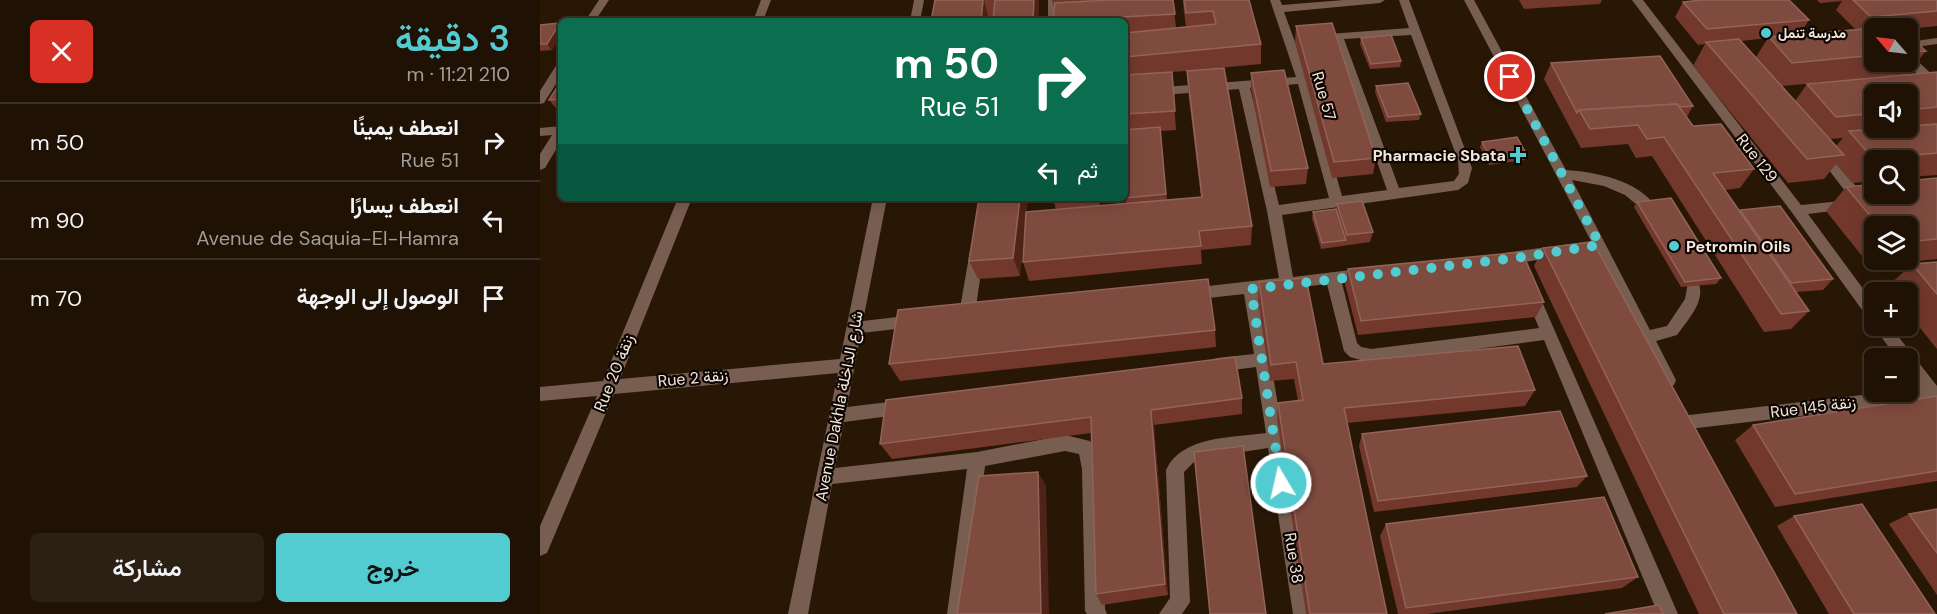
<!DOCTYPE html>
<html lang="ar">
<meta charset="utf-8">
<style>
:root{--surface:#1f1104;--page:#2c1f13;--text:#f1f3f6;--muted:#a19d9a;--line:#3c3126;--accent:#52ccd0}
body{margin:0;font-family:"DM Sans",Vazirmatn,sans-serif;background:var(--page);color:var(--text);direction:rtl;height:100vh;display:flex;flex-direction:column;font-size:22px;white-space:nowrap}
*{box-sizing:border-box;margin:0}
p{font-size:20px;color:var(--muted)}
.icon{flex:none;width:33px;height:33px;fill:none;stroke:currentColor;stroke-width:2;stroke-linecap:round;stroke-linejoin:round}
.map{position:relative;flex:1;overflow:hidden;direction:ltr}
.side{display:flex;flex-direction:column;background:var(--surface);width:540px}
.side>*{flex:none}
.top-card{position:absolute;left:18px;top:18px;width:570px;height:183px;border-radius:9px;box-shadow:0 3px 15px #0003,0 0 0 2px var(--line);direction:rtl;background:#0b6e4f;color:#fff;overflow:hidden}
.needle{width:39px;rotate:298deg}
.fabs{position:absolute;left:1324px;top:18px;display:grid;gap:12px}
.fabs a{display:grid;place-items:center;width:54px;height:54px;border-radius:9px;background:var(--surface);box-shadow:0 3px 15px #0003,0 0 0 2px var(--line);font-size:30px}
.pin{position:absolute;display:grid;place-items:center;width:51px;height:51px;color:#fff;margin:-26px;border:3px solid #fff;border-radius:50%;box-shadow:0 2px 6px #0007}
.me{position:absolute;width:66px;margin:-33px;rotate:351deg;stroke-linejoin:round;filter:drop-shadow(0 0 4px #0008)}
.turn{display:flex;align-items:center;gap:21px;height:126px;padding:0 30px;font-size:27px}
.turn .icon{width:78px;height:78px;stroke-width:2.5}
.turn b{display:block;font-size:42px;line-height:51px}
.then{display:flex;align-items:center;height:57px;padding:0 30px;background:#0003;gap:12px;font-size:22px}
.round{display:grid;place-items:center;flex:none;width:63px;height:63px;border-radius:9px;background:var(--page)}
.overview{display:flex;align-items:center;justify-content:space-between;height:102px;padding:0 30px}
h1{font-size:36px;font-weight:600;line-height:45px;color:var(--accent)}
.button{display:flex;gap:12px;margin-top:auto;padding:12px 30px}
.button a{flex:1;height:69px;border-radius:9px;background:var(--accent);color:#111;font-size:24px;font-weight:600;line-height:69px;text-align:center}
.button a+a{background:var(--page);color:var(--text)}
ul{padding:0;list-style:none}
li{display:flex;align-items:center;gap:18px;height:78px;padding:0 30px;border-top:2px solid var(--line)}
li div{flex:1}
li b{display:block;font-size:22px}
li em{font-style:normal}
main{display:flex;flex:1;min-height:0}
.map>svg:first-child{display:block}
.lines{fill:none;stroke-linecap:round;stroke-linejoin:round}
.minor{fill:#785e50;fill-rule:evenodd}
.wall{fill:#72382c;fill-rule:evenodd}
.shaded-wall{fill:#4f2315}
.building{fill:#804b3f;stroke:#926358;stroke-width:1.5}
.route{stroke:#52ccd0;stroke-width:10;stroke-dasharray:0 18}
.poi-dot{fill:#52ccd0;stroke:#0c0501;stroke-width:2}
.labels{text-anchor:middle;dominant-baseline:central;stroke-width:4.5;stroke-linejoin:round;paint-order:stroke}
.far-poi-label{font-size:14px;font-weight:bold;fill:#f4e7dc;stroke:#0c0501;text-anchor:start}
.street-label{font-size:16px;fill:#f4e7dc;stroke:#0c0501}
.poi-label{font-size:16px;font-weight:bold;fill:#f4e7dc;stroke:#0c0501;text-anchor:end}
</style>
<main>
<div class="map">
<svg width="1397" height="614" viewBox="0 0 1397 614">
<rect width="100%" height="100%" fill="#291706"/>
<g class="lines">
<g class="minor">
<polygon points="59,0 69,0 55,21 45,21"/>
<polygon points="221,0 231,0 223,21 213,21"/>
<polygon points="374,0 384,0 380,21 370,21"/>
<rect x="508" y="0" width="10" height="21"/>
<path d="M730 0H740L742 5 804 0H845L840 3 744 12 769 80 802 196 847 190 794 40 783 37 789 34 869 28 859 0H869L932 168 928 183 918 190 742 215 753 277 827 268 832 270 834 274 832 278 802 283 817 343 821 347 831 349 999 328 985 294 987 290H997L1138 614H1118L1004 340 831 363 810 357 804 351 787 284 719 292 773 614H753L728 448 657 459 644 472 650 602 642 614H619L630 598 626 470C642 435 693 438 726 433L716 367 677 372 671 370 669 365 671 360 677 358 714 354 704 294 651 300 646 298 644 294 646 290 651 288 739 278 727 211 699 89 585 98V90L756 77ZM871 35 918 160 919 174 914 181 859 188 804 39ZM758 84 789 198 739 205 710 88Z"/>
<path d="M924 0H934L1026 170C1055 172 1098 180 1115 206L1113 210H1103L1085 195 1064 186 1032 180 1110 330 1127 326 1145 299 1148 282H1158C1167 300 1147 321 1137 335L1116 341 1136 380 1134 385 1128 387 1122 385 1056 251 964 265 959 263 957 259 959 255 964 253 1051 241Z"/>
<polygon points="1092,0 1103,0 1261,205 1312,200 1275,152 1281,148 1286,149 1327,200 1329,203 1322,208 1314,202 1313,207 1308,209 1268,214 1335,305 1335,326 1350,326 1397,386 1397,400 1149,429 1143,427 1141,422 1143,417 1149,415 1348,392 1368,392 1368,389 1379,388 1368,373 1368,358 1357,358 1333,326 1335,323 1330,321 1253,214"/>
<polygon points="1397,38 1397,44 1368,48 1368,42"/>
<polygon points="1368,54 1372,56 1397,79 1397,90 1393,89 1365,62 1368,62"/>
<polygon points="21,63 21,76 4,103 0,104 0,91 17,64"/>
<polygon points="21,126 21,141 5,168 0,170 0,154 12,135 0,136 0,128"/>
<polygon points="138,198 152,198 80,379 300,359 333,198 347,198 323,321 374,315 379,317 382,321 379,325 374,327 321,333 307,407 365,400 371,402 373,407 371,412 365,414 304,422 295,468 437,452 525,435 550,441 558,456 560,469 565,609 567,614 547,614 545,611 542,469 539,454 525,451 445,466 427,614 407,614 427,469 292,484 268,614 248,614 298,373 74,394 7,553 0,556 0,526 57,396 0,401 0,387 63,381"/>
<polygon points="437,246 444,251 435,314 432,318 427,320 422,318 419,314 430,251"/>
</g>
</g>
<g class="wall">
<polygon points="395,0 499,0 498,21 453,21 453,18 449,19"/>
<path d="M512 0H633L636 28 646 27 644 12 643 0H709L721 44V64L655 70 712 226 711 245 661 250 662 264 489 281 483 262 485 227 480 276 438 279 429 261 488 198 486 212 516 210 513 198H559L560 206 586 203 585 192V21H513L514 8ZM647 71 648 90 661 197 627 200 620 131 636 130 632 72H631Z"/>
<polygon points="979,0 1062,0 1060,4 984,9"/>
<path d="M1277 0H1397V26L1368 29 1335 28V62H1368V34L1386 51 1366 75 1242 86 1255 101 1267 84 1397 72V175L1368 177V160H1335V181L1312 183 1296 164 1284 179 1248 183 1153 66 1165 44 1158 45 1135 17 1143 2 1269 20 1259 35 1316 30 1296 10 1302 1 1280 3ZM1228 38 1216 57 1201 41ZM1335 94H1368V128H1335ZM1303 138 1296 146 1290 139Z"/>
<polygon points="20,23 21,25 21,35 12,50 0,51 0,25"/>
<polygon points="756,26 836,158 833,174 792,178 755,42"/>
<polygon points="821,38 861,61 860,67 830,69 820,44"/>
<polygon points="1011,63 1153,106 1147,117 1153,126 1214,169 1200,188 1185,190 1199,211 1200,210 1293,279 1283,290 1256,292 1269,311 1251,329 1224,332 1112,156 1096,158 1088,144 1041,148 1004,79"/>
<polygon points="711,73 768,168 766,184 730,187 711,89"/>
<polygon points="21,81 21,114 9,100"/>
<polygon points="836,86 881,114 879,120 846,122 835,92"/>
<polygon points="942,142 987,155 984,160 949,165 940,147"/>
<path d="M1397 178V259L1330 266 1286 211 1306 187ZM1335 226H1368V260H1335Z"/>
<polygon points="1097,202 1181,278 1176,284 1141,287 1094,207"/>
<polygon points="797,204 833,232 830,242 781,249 772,218 773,212 796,209"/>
<polygon points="1003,248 1257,614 1159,614 994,266"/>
<polygon points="1397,262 1397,349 1368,313 1368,292 1352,292 1347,287 1372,264"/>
<polygon points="808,269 1004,302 996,317 818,335 805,284"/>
<polygon points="719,282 783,364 995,390 985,406 807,423 847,614 766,614 737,419 738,403 758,401 754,379 730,381 718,300"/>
<polygon points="675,330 676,347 360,381 349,364"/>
<polygon points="1397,396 1397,481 1235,507 1195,440 1213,425"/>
<polygon points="702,398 702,414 614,425 628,595 562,605 556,594 551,433 352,459 340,444"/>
<polygon points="822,434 1047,476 1037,487 834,512 819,446"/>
<polygon points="1397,509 1397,595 1349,524 1369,514"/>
<polygon points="1254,516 1395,614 1289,614 1237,526"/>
<polygon points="846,524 1098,577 1082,588 887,614 858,614 840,536"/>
</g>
<g class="shaded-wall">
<polygon points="444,0 449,19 449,21 441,21"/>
<polygon points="494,0 499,0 498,21 493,21"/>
<polygon points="20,23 21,25 21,35 12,50 7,44"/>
<polygon points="480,198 488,198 480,276 473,258"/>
<polygon points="611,410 614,425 628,595 625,584"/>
<polygon points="498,472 506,486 509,614 501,614"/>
</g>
<g class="building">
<polygon points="395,0 443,0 441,21 391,21"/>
<polygon points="455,0 494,0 493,21 453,21"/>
<polygon points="568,0 633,0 635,14 513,21 515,3"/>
<polygon points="644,0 709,0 721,44 585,57 585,33 676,24 673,11 646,13"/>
<polygon points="1161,0 1249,0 1269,20 1167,29 1143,2"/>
<polygon points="1313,0 1397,0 1397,11 1331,17"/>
<polygon points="20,23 7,44 0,44 0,25"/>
<polygon points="792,23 836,158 794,162 756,26"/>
<polygon points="1360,26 1363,28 1335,28 1335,55 1252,63 1229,37"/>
<polygon points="1368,34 1386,51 1368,52"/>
<polygon points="851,35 861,61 831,64 821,38"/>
<polygon points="1199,39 1304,155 1267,159 1166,42"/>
<polygon points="1120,56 1153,106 1140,107 1137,104 1039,110 1037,113 1011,63"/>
<polygon points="684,68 712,226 659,231 661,246 483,262 486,212 662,197 647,71"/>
<polygon points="744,70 768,168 731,171 711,73"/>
<polygon points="632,72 635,111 585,114 585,75"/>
<polygon points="1397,72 1397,107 1368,110 1368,94 1335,94 1335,113 1296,117 1267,84"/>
<polygon points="21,81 21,99 9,100"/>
<polygon points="868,83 881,114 848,117 836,86"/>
<polygon points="1137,104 1153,126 1181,124 1214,169 1173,173 1269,311 1241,314 1124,137 1107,139 1098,125 1050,129 1039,110"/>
<polygon points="1397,124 1397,153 1333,159 1309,131 1353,128 1368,128 1368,126"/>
<polygon points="620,127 626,194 585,198 585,130"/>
<polygon points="977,137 987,155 951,159 942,142"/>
<polygon points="1397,178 1397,239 1368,242 1368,226 1339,226 1306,187 1335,184 1335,194 1368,194 1368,181"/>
<polygon points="439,198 480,198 473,258 429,261"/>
<polygon points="513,198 541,198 514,201"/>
<polygon points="1131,198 1181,278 1145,282 1097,202"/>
<polygon points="822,201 833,232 807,235 797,204"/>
<polygon points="1240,206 1293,279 1251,283 1200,210"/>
<polygon points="796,209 806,240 782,243 773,212"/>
<polygon points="1053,242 1257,614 1184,614 1003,248"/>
<polygon points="982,252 1004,302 821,321 808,269"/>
<polygon points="1397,262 1397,294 1372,264"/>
<polygon points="766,278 783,364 978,346 995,390 804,408 847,614 770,614 738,403 763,400 756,362 731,365 719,282"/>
<polygon points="668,279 675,330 349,364 358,310"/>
<polygon points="695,357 702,398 611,410 625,584 556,594 551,417 340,444 346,400"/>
<polygon points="1397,396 1397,471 1255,494 1213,425"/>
<polygon points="1020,411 1047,476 838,501 822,434"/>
<polygon points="703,446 726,614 670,614 654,452"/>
<polygon points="498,472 501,614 417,614 439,476"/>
<polygon points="1064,497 1098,577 866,608 846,524"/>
<polygon points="1322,504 1395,614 1314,614 1254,516"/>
<polygon points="1397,509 1397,553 1369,514"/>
<polygon points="1119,605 1123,614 1065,614"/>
</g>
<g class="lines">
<polyline class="route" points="741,483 711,289 976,258 1060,245 970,77"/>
</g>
<g class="poi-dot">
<circle cx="1226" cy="33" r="6"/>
<path d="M975 146h6v6h6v6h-6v6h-6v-6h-6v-6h6z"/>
<circle cx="1134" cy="246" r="6"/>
</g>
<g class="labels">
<g class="far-poi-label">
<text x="1238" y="33">مدرسة تنمل</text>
</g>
<g class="street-label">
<text transform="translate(784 96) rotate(74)">Rue 57</text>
<text transform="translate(1217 158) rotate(52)">Rue 129</text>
<text transform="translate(74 373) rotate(-68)">Rue 20 زنقة</text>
<text transform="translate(153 378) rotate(-5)">Rue 2 زنقة</text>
<text transform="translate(299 406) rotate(-79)">Avenue Dakhla شارع الداخلة</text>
<text transform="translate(1273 407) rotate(-7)">Rue 145 زنقة</text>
<text transform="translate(754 558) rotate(81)">Rue 38</text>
</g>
<g class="poi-label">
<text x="966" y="155">Pharmacie Sbata</text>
<text x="1146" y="246" text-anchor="start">Petromin Oils</text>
</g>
</g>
</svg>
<div class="fabs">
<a><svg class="needle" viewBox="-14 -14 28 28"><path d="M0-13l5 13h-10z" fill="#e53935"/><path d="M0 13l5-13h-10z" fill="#a19d9a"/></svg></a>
<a><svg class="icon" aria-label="sound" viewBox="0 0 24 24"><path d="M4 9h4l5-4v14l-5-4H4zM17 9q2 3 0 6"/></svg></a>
<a><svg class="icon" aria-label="search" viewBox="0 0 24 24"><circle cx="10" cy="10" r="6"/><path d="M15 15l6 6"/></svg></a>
<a><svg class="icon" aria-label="layers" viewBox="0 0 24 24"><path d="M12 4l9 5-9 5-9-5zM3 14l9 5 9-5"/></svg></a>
<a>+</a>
<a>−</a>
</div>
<div class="pin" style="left:970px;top:77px;background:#d93025"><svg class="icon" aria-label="arrive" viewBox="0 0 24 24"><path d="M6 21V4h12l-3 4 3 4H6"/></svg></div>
<svg class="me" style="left:741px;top:483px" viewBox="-20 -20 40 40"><circle r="17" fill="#52ccd0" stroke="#fff" stroke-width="3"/><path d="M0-11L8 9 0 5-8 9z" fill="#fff"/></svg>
<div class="top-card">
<div class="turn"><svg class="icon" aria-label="right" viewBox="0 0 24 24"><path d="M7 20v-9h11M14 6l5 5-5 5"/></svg><div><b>50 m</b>Rue 51</div></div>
<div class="then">ثم<svg class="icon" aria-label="left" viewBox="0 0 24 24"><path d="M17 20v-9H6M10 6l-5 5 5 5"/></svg></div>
</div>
</div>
<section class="side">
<div class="overview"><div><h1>3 دقيقة</h1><p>210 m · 11:21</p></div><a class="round" style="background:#d93025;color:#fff"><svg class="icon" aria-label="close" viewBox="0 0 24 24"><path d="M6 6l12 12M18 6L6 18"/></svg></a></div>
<ul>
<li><svg class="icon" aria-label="right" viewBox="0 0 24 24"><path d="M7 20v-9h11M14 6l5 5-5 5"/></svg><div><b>انعطف يمينًا</b><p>Rue 51</p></div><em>50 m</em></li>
<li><svg class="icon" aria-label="left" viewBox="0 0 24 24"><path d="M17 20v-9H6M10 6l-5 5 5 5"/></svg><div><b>انعطف يسارًا</b><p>Avenue de Saquia-El-Hamra</p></div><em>90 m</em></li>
<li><svg class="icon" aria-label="arrive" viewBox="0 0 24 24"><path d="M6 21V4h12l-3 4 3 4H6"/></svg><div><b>الوصول إلى الوجهة</b></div><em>70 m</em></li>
</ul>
<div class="button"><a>خروج</a><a>مشاركة</a></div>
</section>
</main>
